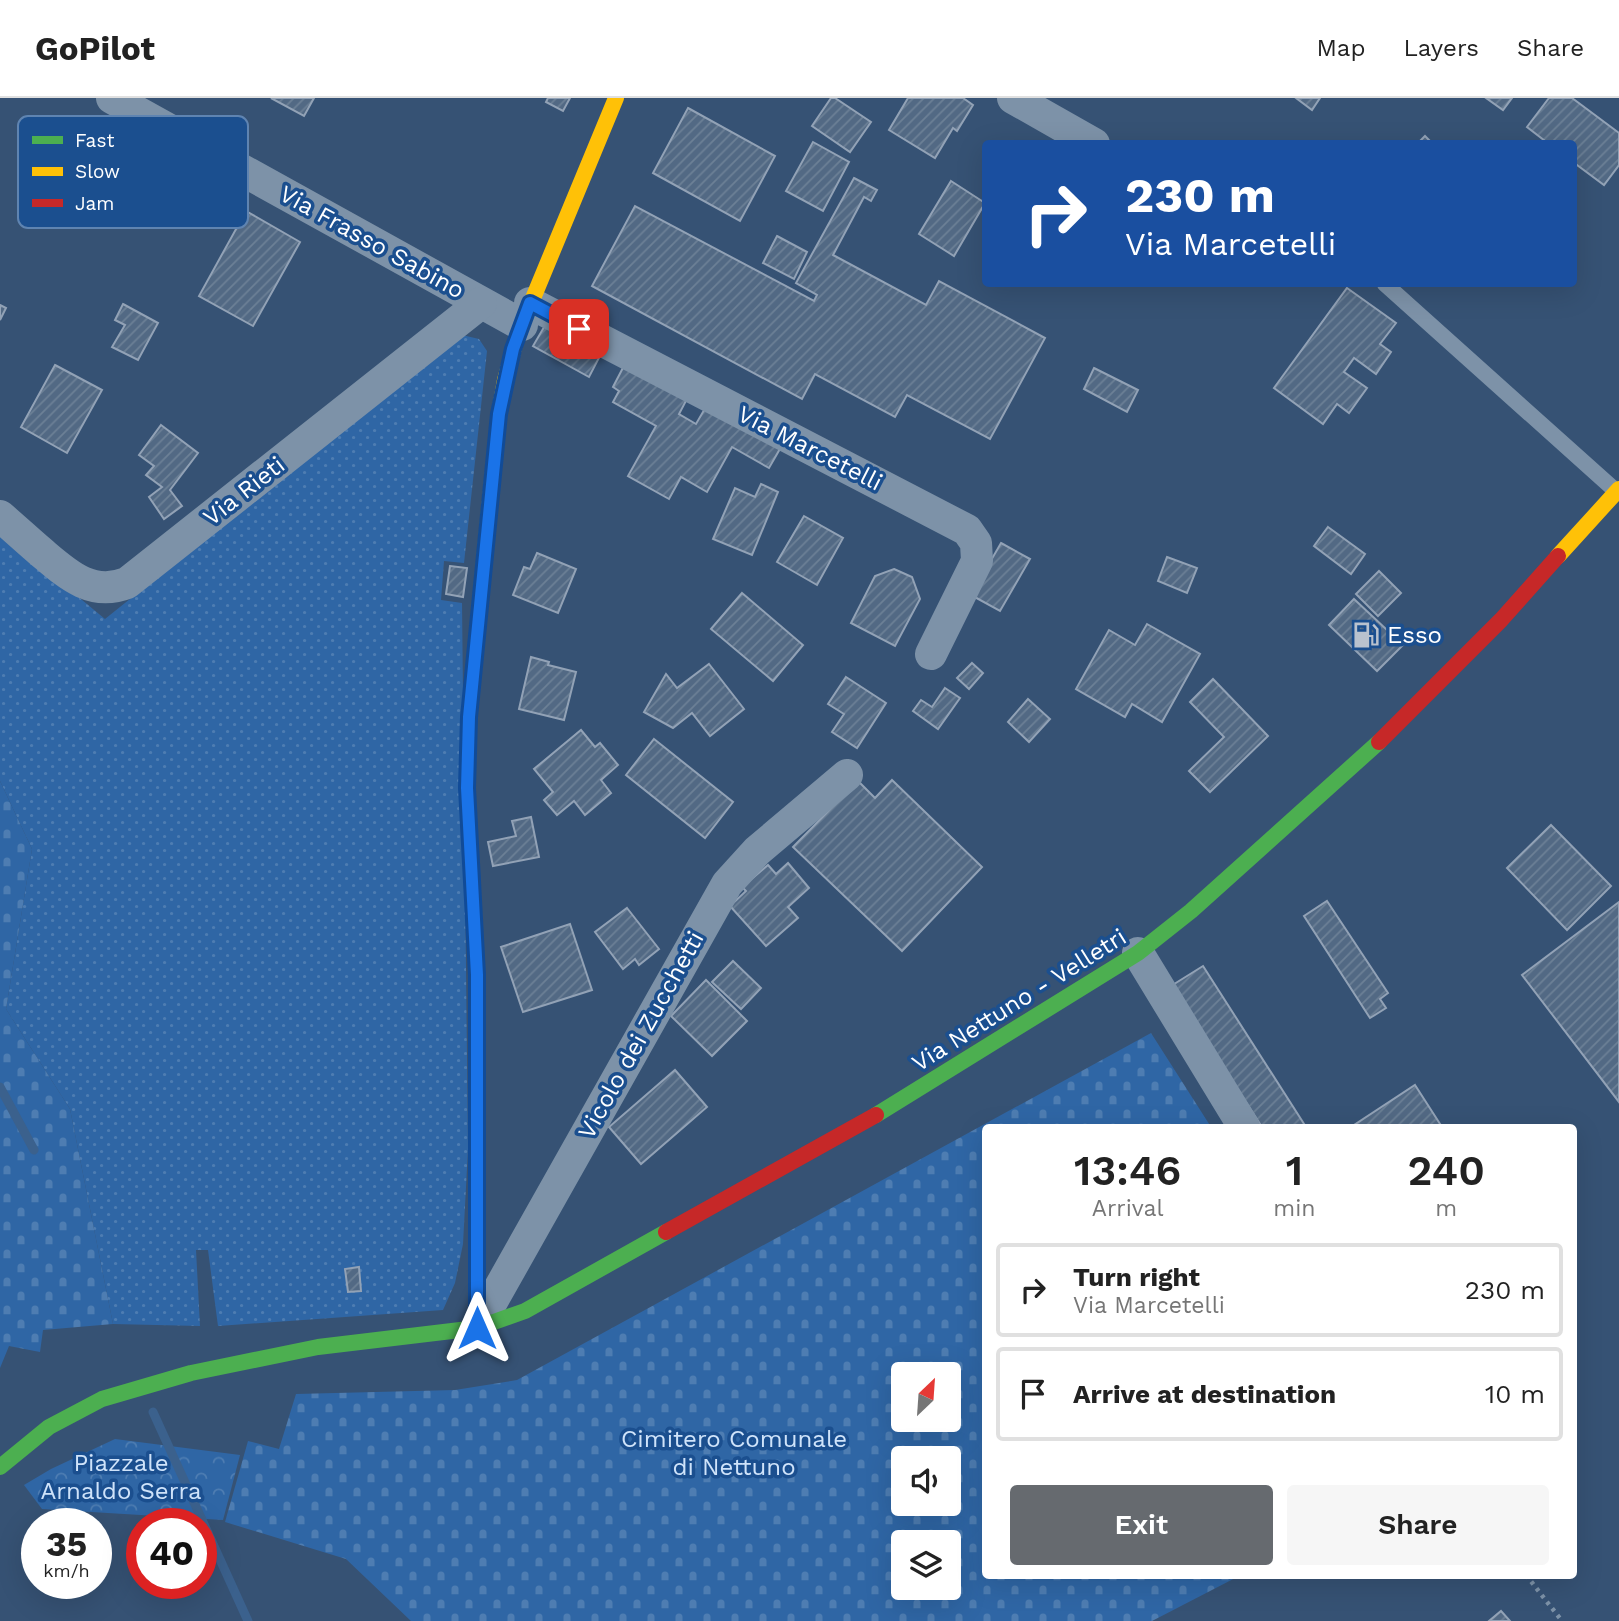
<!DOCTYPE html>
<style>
:root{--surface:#fff;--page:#f6f6f6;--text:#222;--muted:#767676;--line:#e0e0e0;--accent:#666a6f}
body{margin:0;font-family:"Work Sans",sans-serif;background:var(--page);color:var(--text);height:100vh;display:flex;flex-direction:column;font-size:26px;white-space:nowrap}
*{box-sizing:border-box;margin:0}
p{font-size:23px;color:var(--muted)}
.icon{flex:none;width:38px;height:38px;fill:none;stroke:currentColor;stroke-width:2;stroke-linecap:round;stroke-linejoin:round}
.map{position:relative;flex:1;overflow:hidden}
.panel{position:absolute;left:982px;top:1026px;width:595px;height:455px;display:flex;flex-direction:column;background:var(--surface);border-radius:7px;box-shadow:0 7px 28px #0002}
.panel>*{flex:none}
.hud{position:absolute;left:982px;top:42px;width:595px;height:147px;border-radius:7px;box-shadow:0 7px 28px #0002;background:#1a4fa0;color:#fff;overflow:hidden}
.needle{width:46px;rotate:25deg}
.buttons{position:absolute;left:891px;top:1264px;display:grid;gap:14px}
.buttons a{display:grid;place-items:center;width:70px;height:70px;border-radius:7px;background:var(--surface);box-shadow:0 7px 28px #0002;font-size:35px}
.speed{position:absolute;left:21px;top:1410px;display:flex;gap:14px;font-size:35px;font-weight:700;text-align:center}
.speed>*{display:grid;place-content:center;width:91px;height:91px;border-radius:50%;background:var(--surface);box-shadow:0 7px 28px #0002;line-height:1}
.speed small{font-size:18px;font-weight:400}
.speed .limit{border:10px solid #d22;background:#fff;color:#111}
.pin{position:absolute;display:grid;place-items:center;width:60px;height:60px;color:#fff;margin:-30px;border-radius:14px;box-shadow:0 4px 10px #0006}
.me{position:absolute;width:77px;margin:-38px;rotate:0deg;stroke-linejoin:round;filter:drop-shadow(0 0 5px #0008)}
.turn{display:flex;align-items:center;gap:24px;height:147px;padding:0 28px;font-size:32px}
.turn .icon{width:91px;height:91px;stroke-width:2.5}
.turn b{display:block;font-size:49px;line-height:60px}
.eta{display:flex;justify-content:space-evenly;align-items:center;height:119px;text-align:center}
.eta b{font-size:42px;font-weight:600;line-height:49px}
.primary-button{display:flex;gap:14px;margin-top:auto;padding:14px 28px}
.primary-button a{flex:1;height:80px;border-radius:7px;background:var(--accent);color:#fff;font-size:28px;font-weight:600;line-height:80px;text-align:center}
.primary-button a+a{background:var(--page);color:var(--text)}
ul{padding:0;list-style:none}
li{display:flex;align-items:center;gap:21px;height:94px;margin:0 14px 10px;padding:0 14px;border:4px solid var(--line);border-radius:7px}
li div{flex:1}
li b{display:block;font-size:26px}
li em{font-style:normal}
header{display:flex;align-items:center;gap:42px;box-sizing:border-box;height:98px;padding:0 35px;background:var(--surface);border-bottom:2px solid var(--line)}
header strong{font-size:33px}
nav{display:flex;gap:38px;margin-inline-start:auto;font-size:24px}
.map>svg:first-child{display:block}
.grass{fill:url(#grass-dots);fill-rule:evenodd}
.cemetery{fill:url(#cemetery-stones);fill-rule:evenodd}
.park{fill:url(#park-crowns)}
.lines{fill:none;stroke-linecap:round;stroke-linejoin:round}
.stream{stroke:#3b618d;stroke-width:9}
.building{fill:url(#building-hatch);stroke:#92a2b6;stroke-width:2}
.path{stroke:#7d92a8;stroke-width:4.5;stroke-dasharray:3.5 5;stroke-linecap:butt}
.lane{stroke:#7d92a8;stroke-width:16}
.street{stroke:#7d92a8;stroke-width:32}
.fast{stroke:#4caf50;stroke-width:16}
.slow{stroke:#ffc107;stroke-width:16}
.jam{stroke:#c62828;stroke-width:16}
.route-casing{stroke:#114b97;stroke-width:18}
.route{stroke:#1a73e8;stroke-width:12}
.labels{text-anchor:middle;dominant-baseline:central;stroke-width:7;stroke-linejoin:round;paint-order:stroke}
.street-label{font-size:24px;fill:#fff;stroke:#1b4f8f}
.poi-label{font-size:24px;fill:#fff;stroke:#1b4f8f;text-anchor:start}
.park-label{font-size:24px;fill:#cfe3fa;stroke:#1b4f8f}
.key{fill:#1b4f8f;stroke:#5f84b1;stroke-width:2}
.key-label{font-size:19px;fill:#fff}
</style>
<header>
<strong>GoPilot</strong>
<nav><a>Map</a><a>Layers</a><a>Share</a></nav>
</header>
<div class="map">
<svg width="1619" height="1523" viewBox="0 0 1619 1523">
<defs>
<pattern id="grass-dots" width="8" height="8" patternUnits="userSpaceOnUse" patternTransform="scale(1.75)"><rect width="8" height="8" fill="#2f66a5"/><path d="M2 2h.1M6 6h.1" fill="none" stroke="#4e7db2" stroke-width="1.8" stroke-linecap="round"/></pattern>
<pattern id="cemetery-stones" width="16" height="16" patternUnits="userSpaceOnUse" patternTransform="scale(1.75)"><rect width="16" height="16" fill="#2f66a5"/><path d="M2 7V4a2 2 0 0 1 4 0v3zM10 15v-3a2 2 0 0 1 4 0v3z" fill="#4e7db2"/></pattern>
<pattern id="park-crowns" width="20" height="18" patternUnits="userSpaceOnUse" patternTransform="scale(1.75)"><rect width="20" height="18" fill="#2f66a5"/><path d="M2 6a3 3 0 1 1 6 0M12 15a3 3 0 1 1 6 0" fill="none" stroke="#4e7db2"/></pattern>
<pattern id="building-hatch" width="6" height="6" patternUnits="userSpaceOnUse" patternTransform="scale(1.75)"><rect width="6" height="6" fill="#526984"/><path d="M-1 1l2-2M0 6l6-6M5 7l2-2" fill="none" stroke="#6c8096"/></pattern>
</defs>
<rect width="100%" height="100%" fill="#365274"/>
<path class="grass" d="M462 237 479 241 487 253 464 465 444 463 441 502 462 505 468 1051 463 1146 455 1185 443 1212 218 1228 208 1152H196L200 1228 113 1226 70 1011 6 911 32 751 0 683V434L105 521 457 239ZM359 1170 361 1192 348 1193 345 1171Z"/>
<g class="cemetery">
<polygon points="0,683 32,751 6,911 70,1011 113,1226 43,1232 40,1254 9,1248 0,1270"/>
<path d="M1151 935 1211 1029H985V1477H1241L1152 1523H411L346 1461 225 1424 248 1343 279 1351 296 1296 455 1292 517 1282ZM903 1276H948V1321H903ZM903 1360H948V1405H903ZM903 1444H948V1489H903Z"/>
</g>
<polygon class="park" points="115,1341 240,1357 223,1422 42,1411 24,1387 51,1371"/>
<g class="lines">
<g class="stream">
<polyline points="0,989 34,1052"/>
<polyline points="153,1314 248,1523"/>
</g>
</g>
<g class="building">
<polygon points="271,0 314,0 304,18"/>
<polygon points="548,0 570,0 563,13 546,4"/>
<polygon points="831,0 835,0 871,24 850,54 812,28"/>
<polygon points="908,0 963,0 973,7 957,33 953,30 935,60 889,32"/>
<polygon points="1296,0 1320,0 1312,12"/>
<polygon points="1486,0 1512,0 1503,12"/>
<polygon points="1549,0 1572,0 1619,35 1619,67 1604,87 1573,64 1573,46 1549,46 1527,29"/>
<polygon points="688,10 775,58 740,123 653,75"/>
<polygon points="1425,38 1433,46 1417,46"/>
<polygon points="813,44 849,64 823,113 786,93"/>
<polygon points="854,80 877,92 871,103 864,99 833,157 926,207 939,183 1045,240 990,341 907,297 895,319 815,276 802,301 592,188 635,108 814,203 817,197 796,185"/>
<polygon points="951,83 985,105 954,158 919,136"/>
<polygon points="246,113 300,144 253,228 199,198"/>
<polygon points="777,138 807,154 794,181 763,165"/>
<polygon points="1347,190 1396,225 1380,246 1391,254 1376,276 1354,260 1344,274 1367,290 1349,315 1337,306 1323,326 1274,290"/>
<polygon points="123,206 158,225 138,262 112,249 125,227 115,222"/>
<polygon points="0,207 6,210 0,222"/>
<polygon points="547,224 602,254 589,279 533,248"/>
<polygon points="626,264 688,299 679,316 696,326 707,307 781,349 769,370 732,349 707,394 681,379 669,401 628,378 656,328 613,304 619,293 613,289"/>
<polygon points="55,267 102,292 67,355 21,329"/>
<polygon points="1094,270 1138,292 1127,314 1084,291"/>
<polygon points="161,327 198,355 170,392 182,408 164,421 149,399 162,389 146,377 154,368 139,357"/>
<polygon points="761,386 778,394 752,457 713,441 735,390 755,399"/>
<polygon points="804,418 843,440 817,487 777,464"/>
<polygon points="1328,429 1365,456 1351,476 1314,448"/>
<polygon points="1001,445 1030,461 1000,513 971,497"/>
<polygon points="537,455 576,471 558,515 513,497 524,469 530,471"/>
<polygon points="1167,459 1197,470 1187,495 1158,483"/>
<polygon points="450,468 467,470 463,499 446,496"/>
<polygon points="894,471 912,479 920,501 895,548 851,525 875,478"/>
<polygon points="1379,473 1401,495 1378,518 1356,496"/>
<polygon points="742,495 803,547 773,583 711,531"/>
<polygon points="1354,501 1403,547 1377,573 1329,527"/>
<polygon points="1147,526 1200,556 1162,624 1132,606 1125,619 1076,591 1109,532 1135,547"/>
<polygon points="531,559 549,564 548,567 576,574 564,622 519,611"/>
<polygon points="972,565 983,575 969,591 957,580"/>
<polygon points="709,566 744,611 710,638 692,615 673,630 644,614 666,576 677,590"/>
<polygon points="846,579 886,605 857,650 832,634 844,616 828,606"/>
<polygon points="1213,581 1268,638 1210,694 1189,673 1224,639 1190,604"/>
<polygon points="945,590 960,600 938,631 913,613 921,602 932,609"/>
<polygon points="1028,601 1050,621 1029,644 1008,624"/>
<polygon points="581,632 595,649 600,645 618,667 601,682 611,695 585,717 574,703 557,717 544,702 553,694 534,671"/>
<polygon points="654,641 733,704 705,740 626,677"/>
<polygon points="892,682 982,769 902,853 793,749 858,683 875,700"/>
<polygon points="531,719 539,759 493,768 488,744 516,738 512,723"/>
<polygon points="1551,727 1611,788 1567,832 1507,770"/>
<polygon points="788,765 809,790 788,809 798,820 766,848 730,808 746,793 742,789 768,767 776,776"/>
<polygon points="1327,803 1388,895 1380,901 1386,910 1370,920 1304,818"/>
<polygon points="1619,804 1619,1004 1522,877"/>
<polygon points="627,810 659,851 639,867 635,861 623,871 595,834"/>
<polygon points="570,826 592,892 523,914 501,849"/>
<polygon points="733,863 761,890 741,911 712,884"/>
<polygon points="1203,868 1306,1029 1262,1029 1171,888"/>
<polygon points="706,882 747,923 712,958 671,918"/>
<polygon points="675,972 707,1009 641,1066 609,1029"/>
<polygon points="1415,987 1442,1029 1351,1029"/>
<polygon points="359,1169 361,1193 348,1194 345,1171"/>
<polygon points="1501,1513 1510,1523 1489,1523"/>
</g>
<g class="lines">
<polyline class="path" points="1526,1477 1562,1523"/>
<polyline class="lane" points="1385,186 1617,394"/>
<g class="street">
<polyline points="112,0 522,227"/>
<polyline points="1013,0 1094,46"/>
<polyline points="530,205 967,432 976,445 977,463 931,556"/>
<path d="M0 418C14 430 27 442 41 454 67 476 91 499 127 485L481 205"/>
<polyline points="1138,855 1244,1029"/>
<polyline points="477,1230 727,786 757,753 847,677"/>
</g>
<g class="fast">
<polyline points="876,1017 1138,855 1191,813 1379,644"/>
<polyline points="477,1230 477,877 467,690 469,619 489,412"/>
<polyline points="0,1369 49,1329 102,1301 191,1275 318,1249 477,1230 525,1213 666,1134"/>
</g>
<g class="slow">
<polyline points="489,412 499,316 505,282 517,239 616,0"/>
<polyline points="1558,458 1619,391"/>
</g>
<g class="jam">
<polyline points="1379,644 1501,522 1558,458"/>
<polyline points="666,1134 876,1017"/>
</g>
</g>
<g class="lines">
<g class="route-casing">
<polyline id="route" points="477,1230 477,877 467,690 469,619 499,316 513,251 530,205 579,231"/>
</g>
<use href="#route" class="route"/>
</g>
<defs>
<g id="fuel-bare" transform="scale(2.1)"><path d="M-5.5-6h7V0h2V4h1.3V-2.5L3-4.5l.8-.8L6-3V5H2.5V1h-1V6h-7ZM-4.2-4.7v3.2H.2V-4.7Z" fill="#b9c2ce" stroke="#1b4f8f" stroke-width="2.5" paint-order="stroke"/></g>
</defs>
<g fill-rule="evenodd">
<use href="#fuel-bare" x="1366" y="537"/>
</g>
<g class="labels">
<g class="street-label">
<text transform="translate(372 144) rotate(29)">Via Frasso Sabino</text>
<text transform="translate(810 350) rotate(27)">Via Marcetelli</text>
<text transform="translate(244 393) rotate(-38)">Via Rieti</text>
<text transform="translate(1019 902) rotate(-32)">Via Nettuno - Velletri</text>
<text transform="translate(641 937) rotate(-61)">Vicolo dei Zucchetti</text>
</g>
<g class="poi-label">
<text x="1387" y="537">Esso</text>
</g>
<g class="park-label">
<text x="734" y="1341">Cimitero Comunale<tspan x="734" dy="28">di Nettuno</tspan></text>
<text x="121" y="1365">Piazzale<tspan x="121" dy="28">Arnaldo Serra</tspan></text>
</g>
</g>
<rect x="18" y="18" width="230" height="112" rx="10" class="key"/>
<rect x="32" y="38" width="31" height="8" fill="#4caf50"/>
<rect x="32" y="69" width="31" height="9" fill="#ffc107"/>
<rect x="32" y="101" width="31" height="8" fill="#c62828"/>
<g class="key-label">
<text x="75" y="49">Fast</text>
<text x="75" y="80">Slow</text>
<text x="75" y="112">Jam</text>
</g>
</svg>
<div class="buttons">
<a><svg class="needle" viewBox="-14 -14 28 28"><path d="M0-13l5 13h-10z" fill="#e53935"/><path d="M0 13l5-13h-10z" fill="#767676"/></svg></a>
<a><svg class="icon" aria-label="sound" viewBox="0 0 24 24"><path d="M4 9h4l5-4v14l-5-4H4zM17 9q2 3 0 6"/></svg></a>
<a><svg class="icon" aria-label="layers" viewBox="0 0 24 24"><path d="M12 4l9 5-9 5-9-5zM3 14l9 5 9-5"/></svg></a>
</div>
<div class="speed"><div>35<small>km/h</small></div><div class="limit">40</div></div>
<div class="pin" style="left:579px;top:231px;background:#d93025"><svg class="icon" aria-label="arrive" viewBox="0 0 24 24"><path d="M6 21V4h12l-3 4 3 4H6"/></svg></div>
<svg class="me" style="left:477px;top:1230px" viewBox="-20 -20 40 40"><path d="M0-17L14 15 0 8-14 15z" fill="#1a73e8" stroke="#fff" stroke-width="4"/></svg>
<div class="hud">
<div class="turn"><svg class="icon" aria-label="right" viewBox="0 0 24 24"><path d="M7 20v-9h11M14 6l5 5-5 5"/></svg><div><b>230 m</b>Via Marcetelli</div></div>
</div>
<section class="panel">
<div class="eta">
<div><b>13:46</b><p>Arrival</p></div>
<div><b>1</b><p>min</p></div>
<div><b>240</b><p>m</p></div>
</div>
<ul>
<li><svg class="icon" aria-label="right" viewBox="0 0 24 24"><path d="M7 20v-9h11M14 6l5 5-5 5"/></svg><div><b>Turn right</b><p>Via Marcetelli</p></div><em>230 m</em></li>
<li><svg class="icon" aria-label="arrive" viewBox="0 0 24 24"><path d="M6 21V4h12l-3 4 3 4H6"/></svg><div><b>Arrive at destination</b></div><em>10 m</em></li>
</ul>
<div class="primary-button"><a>Exit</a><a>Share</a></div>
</section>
</div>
